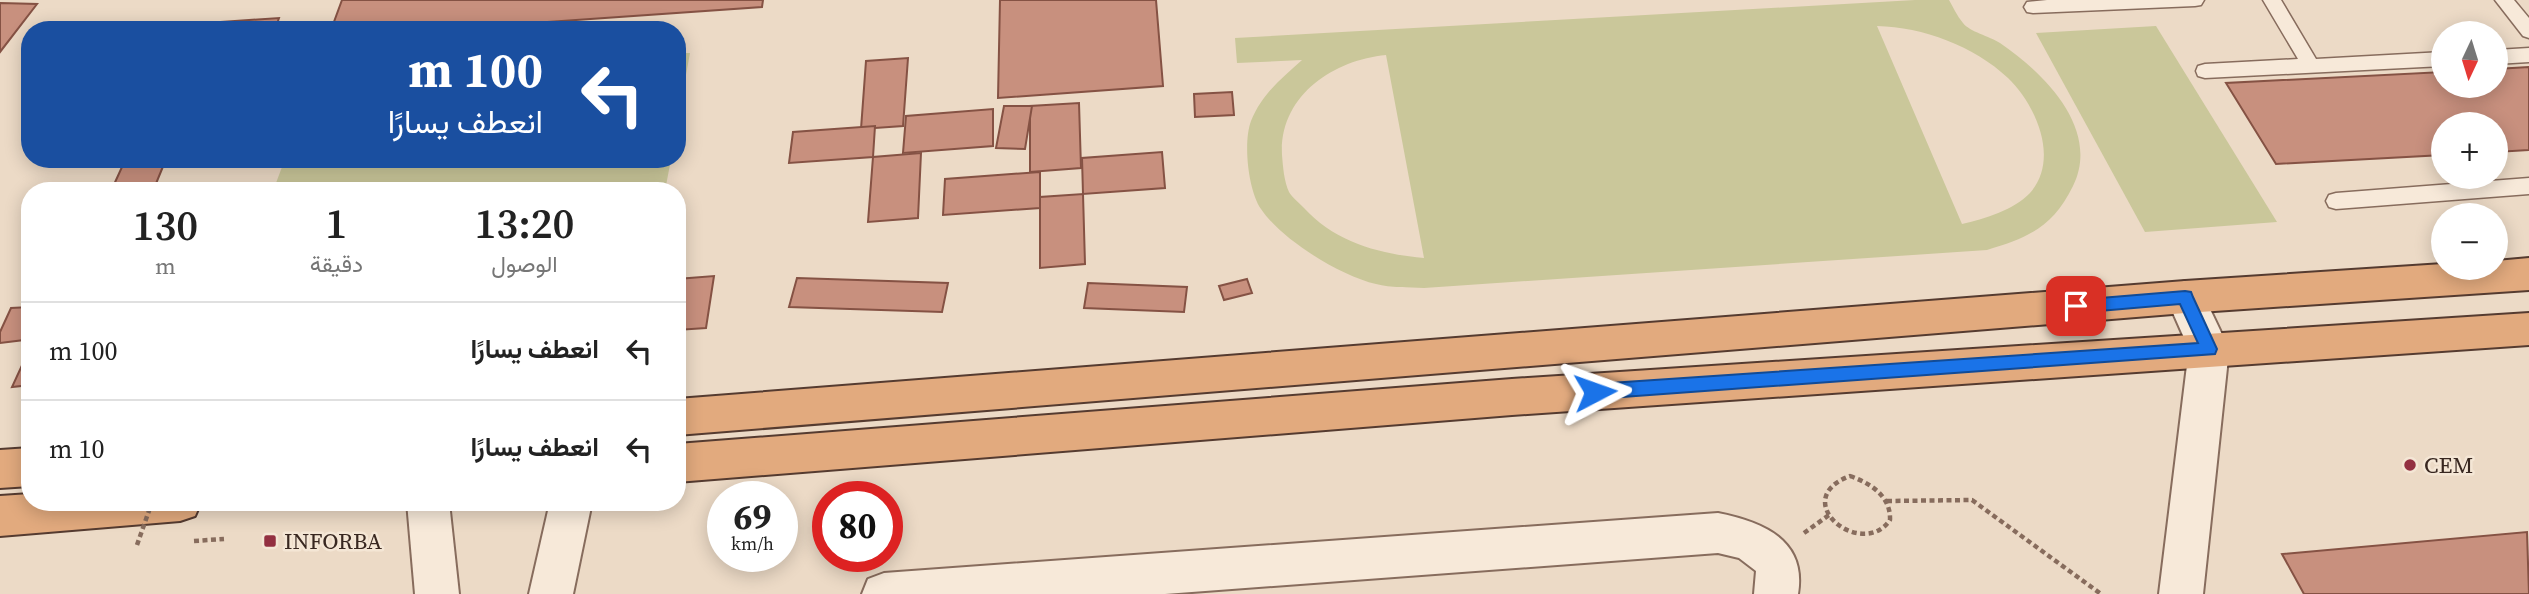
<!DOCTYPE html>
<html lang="ar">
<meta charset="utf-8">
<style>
:root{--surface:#fff;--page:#f6f6f6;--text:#222;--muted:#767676;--line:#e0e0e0}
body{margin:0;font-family:"Source Serif 4",Vazirmatn,serif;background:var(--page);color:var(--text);direction:rtl;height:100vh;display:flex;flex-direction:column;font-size:26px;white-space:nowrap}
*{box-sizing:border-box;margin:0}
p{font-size:23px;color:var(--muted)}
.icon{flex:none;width:38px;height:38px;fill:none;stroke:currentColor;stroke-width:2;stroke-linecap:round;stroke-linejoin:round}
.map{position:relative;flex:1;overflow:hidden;direction:ltr}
.side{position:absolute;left:21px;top:182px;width:665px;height:329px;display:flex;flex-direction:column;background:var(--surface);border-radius:28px;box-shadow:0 4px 18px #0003;direction:rtl}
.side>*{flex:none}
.hud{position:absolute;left:21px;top:21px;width:665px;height:147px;border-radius:28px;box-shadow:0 4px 18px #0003;direction:rtl;background:#1a4fa0;color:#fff;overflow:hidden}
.needle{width:46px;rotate:184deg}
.tools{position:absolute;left:2431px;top:21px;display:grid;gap:14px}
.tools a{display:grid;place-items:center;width:77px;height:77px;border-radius:50%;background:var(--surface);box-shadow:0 4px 18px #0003;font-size:35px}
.speed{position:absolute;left:707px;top:481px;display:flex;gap:14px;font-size:35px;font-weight:700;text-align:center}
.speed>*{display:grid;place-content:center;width:91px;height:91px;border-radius:50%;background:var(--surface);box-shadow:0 4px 18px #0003;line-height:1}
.speed small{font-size:18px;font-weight:400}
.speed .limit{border:10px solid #d22;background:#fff;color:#111}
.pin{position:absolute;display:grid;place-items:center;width:60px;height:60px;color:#fff;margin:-30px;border-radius:14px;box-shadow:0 4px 10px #0006}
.me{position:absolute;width:77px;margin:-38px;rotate:86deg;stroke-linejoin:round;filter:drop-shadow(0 0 5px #0008)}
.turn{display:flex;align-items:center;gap:24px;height:147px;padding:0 28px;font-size:32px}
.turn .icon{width:91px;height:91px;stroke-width:2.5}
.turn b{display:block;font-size:49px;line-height:60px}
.eta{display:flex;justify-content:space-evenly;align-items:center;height:119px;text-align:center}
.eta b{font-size:42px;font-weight:600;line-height:49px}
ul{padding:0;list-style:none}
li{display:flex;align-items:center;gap:21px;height:98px;padding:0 28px;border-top:2px solid var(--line)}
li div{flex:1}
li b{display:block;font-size:26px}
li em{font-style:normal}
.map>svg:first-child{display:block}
.green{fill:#cac79a;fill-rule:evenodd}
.building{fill:#c8907e;stroke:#855244;stroke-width:2}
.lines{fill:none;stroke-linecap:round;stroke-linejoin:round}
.service-casing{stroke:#876c5d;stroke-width:3}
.minor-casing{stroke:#876c5d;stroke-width:4}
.tertiary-casing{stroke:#876c5d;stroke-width:4}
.trunk-casing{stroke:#553b30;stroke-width:4}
.path{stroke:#876c5d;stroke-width:4.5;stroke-dasharray:5 3.5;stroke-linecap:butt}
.service{fill:#f7e9d9;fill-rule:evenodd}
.minor{fill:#f7e9d9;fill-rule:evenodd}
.tertiary{fill:#f7e9d9;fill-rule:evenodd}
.trunk{fill:#e2aa7e;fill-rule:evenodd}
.path-bridge{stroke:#876c5d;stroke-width:4.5;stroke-dasharray:5 3.5;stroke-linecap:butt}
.route{fill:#1a73e8;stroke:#114b97;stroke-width:2}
.poi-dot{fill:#933041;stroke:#f4e6d5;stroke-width:2.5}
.labels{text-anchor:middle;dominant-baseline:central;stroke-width:5;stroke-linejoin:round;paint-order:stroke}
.poi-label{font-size:23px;fill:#382720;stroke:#f4e6d5;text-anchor:start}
</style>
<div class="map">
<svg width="2529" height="594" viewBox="0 0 2529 594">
<rect width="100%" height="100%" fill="#ecdac6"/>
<g class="green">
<path d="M1915 0H1949C1953 7 1957 16 1963 23 1970 32 1989 36 2000 43 2044 73 2101 129 2073 186 2053 227 2028 238 1987 250L1424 288C1408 287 1391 288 1376 284 1340 276 1281 239 1261 209 1248 190 1243 142 1251 121 1262 94 1282 78 1302 60L1237 63 1235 38ZM1877 26C1923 27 1974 46 2008 78 2036 105 2060 159 2030 193 2014 210 1984 219 1962 224ZM1386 55 1424 258C1379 254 1335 242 1304 208 1299 203 1292 197 1289 192 1284 181 1283 167 1282 155 1279 96 1333 60 1386 55Z"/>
<polygon points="2156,26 2277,222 2145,232 2036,33"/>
<polygon points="677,53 690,53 677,124"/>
<polygon points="285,159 671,159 665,191 273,191"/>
</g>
<g class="building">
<polygon points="342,0 763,0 762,7 431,30 331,30"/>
<polygon points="1000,0 1156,0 1163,86 998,98"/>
<polygon points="0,3 37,4 0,52"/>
<polygon points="279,18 275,30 203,30 207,23"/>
<polygon points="908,58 903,126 861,129 866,61"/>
<polygon points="2529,67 2529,150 2496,152 2496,124 2443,124 2443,155 2276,164 2226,83 2443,72 2443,86 2496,86 2496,69"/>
<polygon points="1232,92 1234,115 1195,117 1194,94"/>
<polygon points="1079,103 1081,168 1030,172 1030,106"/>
<polygon points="1004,106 1032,106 1025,149 996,148"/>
<polygon points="993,109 993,146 903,153 906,116"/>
<polygon points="875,126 873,157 789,163 793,132"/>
<polygon points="1162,152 1165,188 1083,194 1082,158"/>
<polygon points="921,153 918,218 868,222 873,157"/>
<polygon points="135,159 189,159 187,163 131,167"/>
<polygon points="164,164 153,191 111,191 122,167"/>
<polygon points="1040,172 1040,208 943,215 945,179"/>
<polygon points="1083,194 1085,264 1040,268 1040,197"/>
<polygon points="714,276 706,328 677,330 677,279"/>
<polygon points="797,278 948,283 942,312 789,307"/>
<polygon points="1247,279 1252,293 1224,300 1219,286"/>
<polygon points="1088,283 1187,287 1184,312 1084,308"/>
<polygon points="30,307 30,327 24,340 0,343 0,332 11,308"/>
<polygon points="30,348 30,385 12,387"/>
<polygon points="2527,532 2529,594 2304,594 2282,554"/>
</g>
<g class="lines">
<g class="service-casing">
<g id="service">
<polygon points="2047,0 2204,0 2201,5 2195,6 2033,13 2027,12 2024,7 2027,2"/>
<polygon points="2263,0 2281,0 2316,59 2443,52 2443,66 2205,78 2198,76 2196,71 2198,66 2205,64 2298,59"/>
<polygon points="2495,0 2514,0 2529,18 2529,38 2523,36"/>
<polygon points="2529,48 2529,62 2496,64 2496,50"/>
<polygon points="2529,178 2529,194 2336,209 2329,207 2326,201 2329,195 2336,193"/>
</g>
</g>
<g class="minor-casing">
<g id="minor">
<polygon points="407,502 449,502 459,594 415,594"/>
<polygon points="550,502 592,502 573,594 529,594"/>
<path d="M1718 513C1763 522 1807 540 1798 594H1754L1756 571 1739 558 1718 553 1165 594H862L868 579 884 573Z"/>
</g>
</g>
<g class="tertiary-casing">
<polygon id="tertiary" points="2185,281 2199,286 2229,349 2203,594 2159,594 2189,349 2166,297 2171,286"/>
</g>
<g class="trunk-casing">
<g id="trunk">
<polygon points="2529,258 2529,290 2185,313 677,435 677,399 2185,281 2443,264 2443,268 2496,268 2496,261"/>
<polygon points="2529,313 2529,345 1512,415 677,482 677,444 1512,379"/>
<polygon points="30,448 30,486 0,488 0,450"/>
<polygon points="30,494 30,502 201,502 195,516 180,521 0,536 0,496"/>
</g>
</g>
<g class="path">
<path d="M1850 476C1870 483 1891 496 1890 520 1862 561 1786 500 1850 476Z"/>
<polyline points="1887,501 1972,500 2101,594"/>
<polyline points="1804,533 1829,515"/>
<polyline points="194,541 224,539"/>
</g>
<use href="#service" class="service"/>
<use href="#minor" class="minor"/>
<use href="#tertiary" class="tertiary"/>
<use href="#trunk" class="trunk"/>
<polyline class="path-bridge" points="137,545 152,502"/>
</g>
<polygon class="route" points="2185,291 2191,292 2193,297 2217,349 2215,354 1595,399 1590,397 1587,392 1590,387 1595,384 2198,343 2180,304 2076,313 2070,311 2068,306 2070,302 2076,300"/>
<g class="poi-dot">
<circle cx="2410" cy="465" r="7"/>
<rect x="263" y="534" width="14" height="14" rx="3.5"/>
</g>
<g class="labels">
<g class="poi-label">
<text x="2424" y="465">CEM</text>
<text x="284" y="541">INFORBA</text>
</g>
</g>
</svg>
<div class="tools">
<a><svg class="needle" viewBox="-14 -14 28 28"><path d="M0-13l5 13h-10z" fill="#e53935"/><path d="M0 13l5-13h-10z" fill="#767676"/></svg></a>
<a>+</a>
<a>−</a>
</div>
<div class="speed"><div>69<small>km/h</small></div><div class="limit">80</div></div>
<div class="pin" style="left:2076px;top:306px;background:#d93025"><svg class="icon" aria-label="arrive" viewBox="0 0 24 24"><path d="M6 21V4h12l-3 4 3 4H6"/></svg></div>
<svg class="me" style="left:1595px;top:392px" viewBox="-20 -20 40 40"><path d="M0-17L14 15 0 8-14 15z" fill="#1a73e8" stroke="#fff" stroke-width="4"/></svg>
<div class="hud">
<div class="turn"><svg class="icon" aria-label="left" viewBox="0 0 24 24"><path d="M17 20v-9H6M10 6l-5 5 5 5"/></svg><div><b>100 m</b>انعطف يسارًا</div></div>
</div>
<section class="side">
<div class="eta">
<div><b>13:20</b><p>الوصول</p></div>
<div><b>1</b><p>دقيقة</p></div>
<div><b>130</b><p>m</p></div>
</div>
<ul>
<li><svg class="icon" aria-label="left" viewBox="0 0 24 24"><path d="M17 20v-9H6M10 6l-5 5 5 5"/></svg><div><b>انعطف يسارًا</b></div><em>100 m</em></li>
<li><svg class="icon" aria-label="left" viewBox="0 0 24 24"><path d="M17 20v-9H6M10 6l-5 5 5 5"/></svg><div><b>انعطف يسارًا</b></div><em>10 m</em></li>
</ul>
</section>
</div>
